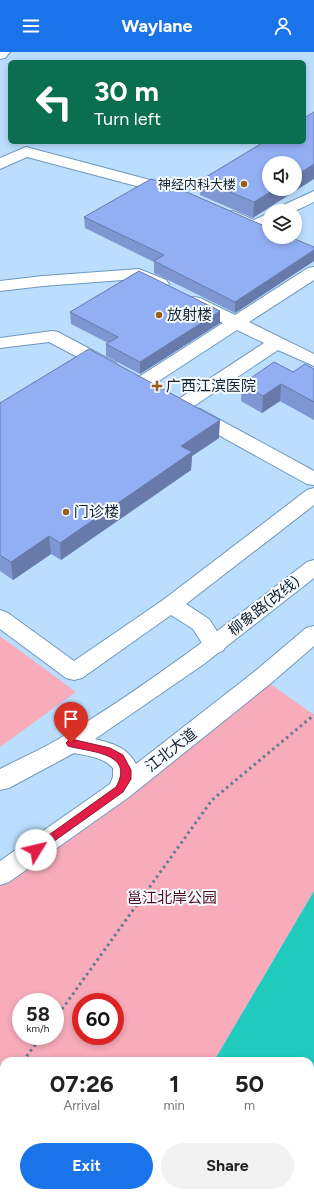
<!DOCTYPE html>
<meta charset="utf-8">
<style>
:root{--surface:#fff;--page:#f2f2f2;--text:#222;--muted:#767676;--accent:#1a73e8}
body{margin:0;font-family:Figtree,"Noto Sans SC",sans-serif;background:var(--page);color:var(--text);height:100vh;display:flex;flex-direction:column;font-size:15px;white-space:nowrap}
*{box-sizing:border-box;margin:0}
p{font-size:13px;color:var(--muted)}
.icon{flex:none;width:22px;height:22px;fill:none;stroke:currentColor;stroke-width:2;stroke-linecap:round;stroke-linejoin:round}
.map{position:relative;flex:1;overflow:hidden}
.sheet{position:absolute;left:0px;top:1005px;width:314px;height:140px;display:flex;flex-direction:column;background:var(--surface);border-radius:12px 12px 0 0;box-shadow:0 2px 6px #0003}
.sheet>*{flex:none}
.guide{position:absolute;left:8px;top:8px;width:298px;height:84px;border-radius:6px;box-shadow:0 2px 6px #0003;background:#0b6e4f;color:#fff;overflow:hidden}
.fabs{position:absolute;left:262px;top:104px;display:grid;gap:8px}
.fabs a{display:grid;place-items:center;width:40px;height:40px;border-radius:50%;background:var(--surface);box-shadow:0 2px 6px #0003;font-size:20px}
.speed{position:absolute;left:12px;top:941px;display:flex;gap:8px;font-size:20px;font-weight:700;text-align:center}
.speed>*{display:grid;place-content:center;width:52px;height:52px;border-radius:50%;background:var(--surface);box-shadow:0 2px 6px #0003;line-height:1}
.speed small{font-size:10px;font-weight:400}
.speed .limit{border:6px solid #d22;background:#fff;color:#111}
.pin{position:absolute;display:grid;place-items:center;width:34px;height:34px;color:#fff;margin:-41px -17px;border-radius:50% 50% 50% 0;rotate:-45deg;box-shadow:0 0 4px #0007}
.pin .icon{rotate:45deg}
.me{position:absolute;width:44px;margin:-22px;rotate:54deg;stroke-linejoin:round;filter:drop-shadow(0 0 3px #0008)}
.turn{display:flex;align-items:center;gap:14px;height:84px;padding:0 20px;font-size:18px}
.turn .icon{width:52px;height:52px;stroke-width:2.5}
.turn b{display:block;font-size:28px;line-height:34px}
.eta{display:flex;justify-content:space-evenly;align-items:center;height:68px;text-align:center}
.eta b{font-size:24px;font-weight:700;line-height:28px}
.button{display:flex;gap:8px;margin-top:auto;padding:8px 20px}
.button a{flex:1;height:46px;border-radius:24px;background:var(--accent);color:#fff;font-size:16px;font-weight:700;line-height:46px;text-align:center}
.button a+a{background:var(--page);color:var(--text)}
header{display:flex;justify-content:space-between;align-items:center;height:52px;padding:0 20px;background:var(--accent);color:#fff;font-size:18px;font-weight:700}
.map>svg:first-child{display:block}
.green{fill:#f8abba;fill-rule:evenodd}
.water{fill:#20cbbe}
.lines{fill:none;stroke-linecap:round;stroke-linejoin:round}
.minor-casing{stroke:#6e98be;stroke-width:2}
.major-casing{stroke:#6e98be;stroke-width:2}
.path{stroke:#627b92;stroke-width:3;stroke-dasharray:2.5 3.5;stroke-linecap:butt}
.minor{fill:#fff;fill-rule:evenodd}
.major{fill:#fff;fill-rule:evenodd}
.wall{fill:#7e96d1}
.shaded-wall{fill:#677aaa}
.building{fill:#93aff3;stroke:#677aaa}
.route{fill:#e11d48;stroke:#92132f}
.poi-dot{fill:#975f1a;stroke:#f6fbff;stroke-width:1.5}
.labels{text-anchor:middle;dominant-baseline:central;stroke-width:4;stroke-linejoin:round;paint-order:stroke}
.far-poi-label{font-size:13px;fill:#122231;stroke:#f6fbff;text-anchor:end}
.poi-label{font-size:15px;fill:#122231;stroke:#f6fbff;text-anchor:start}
.street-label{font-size:15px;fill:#122231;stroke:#f6fbff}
.park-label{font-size:15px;fill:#501024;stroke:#f6fbff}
</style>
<header><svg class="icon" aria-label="menu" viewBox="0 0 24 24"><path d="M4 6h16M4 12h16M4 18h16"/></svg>Waylane<svg class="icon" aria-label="person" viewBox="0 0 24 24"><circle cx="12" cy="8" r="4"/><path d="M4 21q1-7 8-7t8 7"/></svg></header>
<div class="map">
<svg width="314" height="1145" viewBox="0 0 314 1145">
<rect width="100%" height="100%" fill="#bbdefe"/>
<g class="green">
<polygon points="0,584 76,640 0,695"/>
<path d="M262 626 314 663V839L214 1009H4V1141H137L135 1145H0V823ZM21 950H55V984H21ZM81 950H115V984H81Z"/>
</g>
<polygon class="water" points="314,839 314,1145 135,1145 137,1141 310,1141 310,1009 214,1009"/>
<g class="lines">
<g class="minor-casing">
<g id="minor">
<polygon points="0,0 10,0 5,6 0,7"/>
<polygon points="26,95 180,136 182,139 180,142 174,144 27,105 0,117 0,106"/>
<polygon points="314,139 314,150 295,159 275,159 277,156"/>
<path d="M233 159 254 168 269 161V173C264 175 259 179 254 179 246 178 229 170 225 164L227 161Z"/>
<polygon points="314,215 314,228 249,270 314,302 314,314 278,298 191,356 200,357 314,419 314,433 307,432 186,365 184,361 185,359 181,360 174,358 172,354 174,350 264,291 237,278 148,336 141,338 134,336 132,332 134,328 223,271 188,254 185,250 188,246 194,245 200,246 235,263 308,216"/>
<polygon points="139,217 166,228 169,232 166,236 160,237 154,236 136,227 43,234 0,239 0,229 43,224"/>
<polygon points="52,279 58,280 116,311 119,315 116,319 110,321 104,319 49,290 0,296 0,286"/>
<polygon points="314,436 314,453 186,552 209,567 226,593 223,599 215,601 207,599 193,577 171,563 82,626 74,628 66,626 0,577 0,558 8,561 74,609 163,548 307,438"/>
</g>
</g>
<g class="major-casing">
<path id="major" d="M314 508V526L204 612 95 687C113 692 126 694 136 712L254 620 306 576 314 574V594L270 632 129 745 9 830 0 833V809L110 732 113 725V716C103 705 88 704 74 701L9 736 0 738V717C19 707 38 699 57 688 145 636 226 573 307 510Z"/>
</g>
<g class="path">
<polyline points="55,967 212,748 314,663"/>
<polyline points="23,1009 42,984"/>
<polyline points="0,1038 4,1033"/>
</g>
<use href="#minor" class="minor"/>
<use href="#major" class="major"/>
</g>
<g class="wall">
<polygon points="264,90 253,166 200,143 201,128"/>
<polygon points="84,165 314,195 314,209 235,261 154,221 154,210 85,176"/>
<polygon points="220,259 220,271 140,322 106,304 106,292 108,291 71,272 70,260"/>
<polygon points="314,317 314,368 280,349 262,361 241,349 242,332 293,320"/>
<polygon points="0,351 219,386 192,404 191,418 61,508 51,502 13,528 0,519"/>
</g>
<g class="shaded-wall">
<polygon points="314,112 314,127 253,166 254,150 275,137 295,137 295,124"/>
<polygon points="314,198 314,209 235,261 235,250"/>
<polygon points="220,259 220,271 140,322 140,310"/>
<polygon points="281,332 280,349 262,361 263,344"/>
<polygon points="220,368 219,386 192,404 191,418 61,508 60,491 181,394"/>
<polygon points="49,484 51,502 13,528 11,510"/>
</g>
<g class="building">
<polygon points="314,60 314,112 295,124 295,111 269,111 269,137 275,137 254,150 201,128 264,90 304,90 304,66"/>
<polygon points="151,127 166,131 269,176 269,185 290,185 314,195 314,198 235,250 154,209 164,203 84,165"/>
<polygon points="139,219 220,259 140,310 106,292 118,285 70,260"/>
<polygon points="89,297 220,368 181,394 192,400 60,491 49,484 11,510 0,503 0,351"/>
<polygon points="274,310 293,320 305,312 314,317 314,350 281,332 263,344 242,332"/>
</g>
<path class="route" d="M71 687 110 696 123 703 131 718V727L123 740 36 802 32 800 31 798 32 795 116 735C136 700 88 700 68 694L66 691 68 689Z"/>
<g class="poi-dot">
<circle cx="244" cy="132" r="4"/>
<circle cx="159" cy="263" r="4"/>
<path d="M155 328h4v4h4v4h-4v4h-4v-4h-4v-4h4z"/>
<circle cx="66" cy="460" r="4"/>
</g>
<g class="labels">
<g class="far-poi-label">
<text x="236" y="132">神经内科大楼</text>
</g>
<g class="poi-label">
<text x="167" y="263">放射楼</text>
<text x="166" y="334">广西江滨医院</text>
<text x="74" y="460">门诊楼</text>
</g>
<g class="street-label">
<text transform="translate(264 554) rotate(-38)">柳象路(改线)</text>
<text transform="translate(171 698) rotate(-38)">江北大道</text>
</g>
<g class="park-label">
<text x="172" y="846">邕江北岸公园</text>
</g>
</g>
</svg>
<div class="fabs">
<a><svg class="icon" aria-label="sound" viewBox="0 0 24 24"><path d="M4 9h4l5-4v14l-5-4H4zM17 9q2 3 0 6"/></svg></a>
<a><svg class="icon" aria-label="layers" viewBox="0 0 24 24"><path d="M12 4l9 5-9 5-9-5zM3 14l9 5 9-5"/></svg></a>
</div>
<div class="speed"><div>58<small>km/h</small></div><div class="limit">60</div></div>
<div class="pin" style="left:71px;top:691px;background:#d93025"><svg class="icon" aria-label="arrive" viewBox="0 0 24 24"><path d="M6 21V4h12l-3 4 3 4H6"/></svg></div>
<svg class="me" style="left:36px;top:798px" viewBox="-20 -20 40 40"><circle r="19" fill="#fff"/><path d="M0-13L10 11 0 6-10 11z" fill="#e11d48"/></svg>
<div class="guide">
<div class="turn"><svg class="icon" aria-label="left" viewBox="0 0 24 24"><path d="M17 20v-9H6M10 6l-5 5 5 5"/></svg><div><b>30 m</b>Turn left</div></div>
</div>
<section class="sheet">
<div class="eta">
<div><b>07:26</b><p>Arrival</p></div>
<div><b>1</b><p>min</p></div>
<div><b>50</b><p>m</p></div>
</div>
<div class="button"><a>Exit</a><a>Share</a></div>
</section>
</div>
